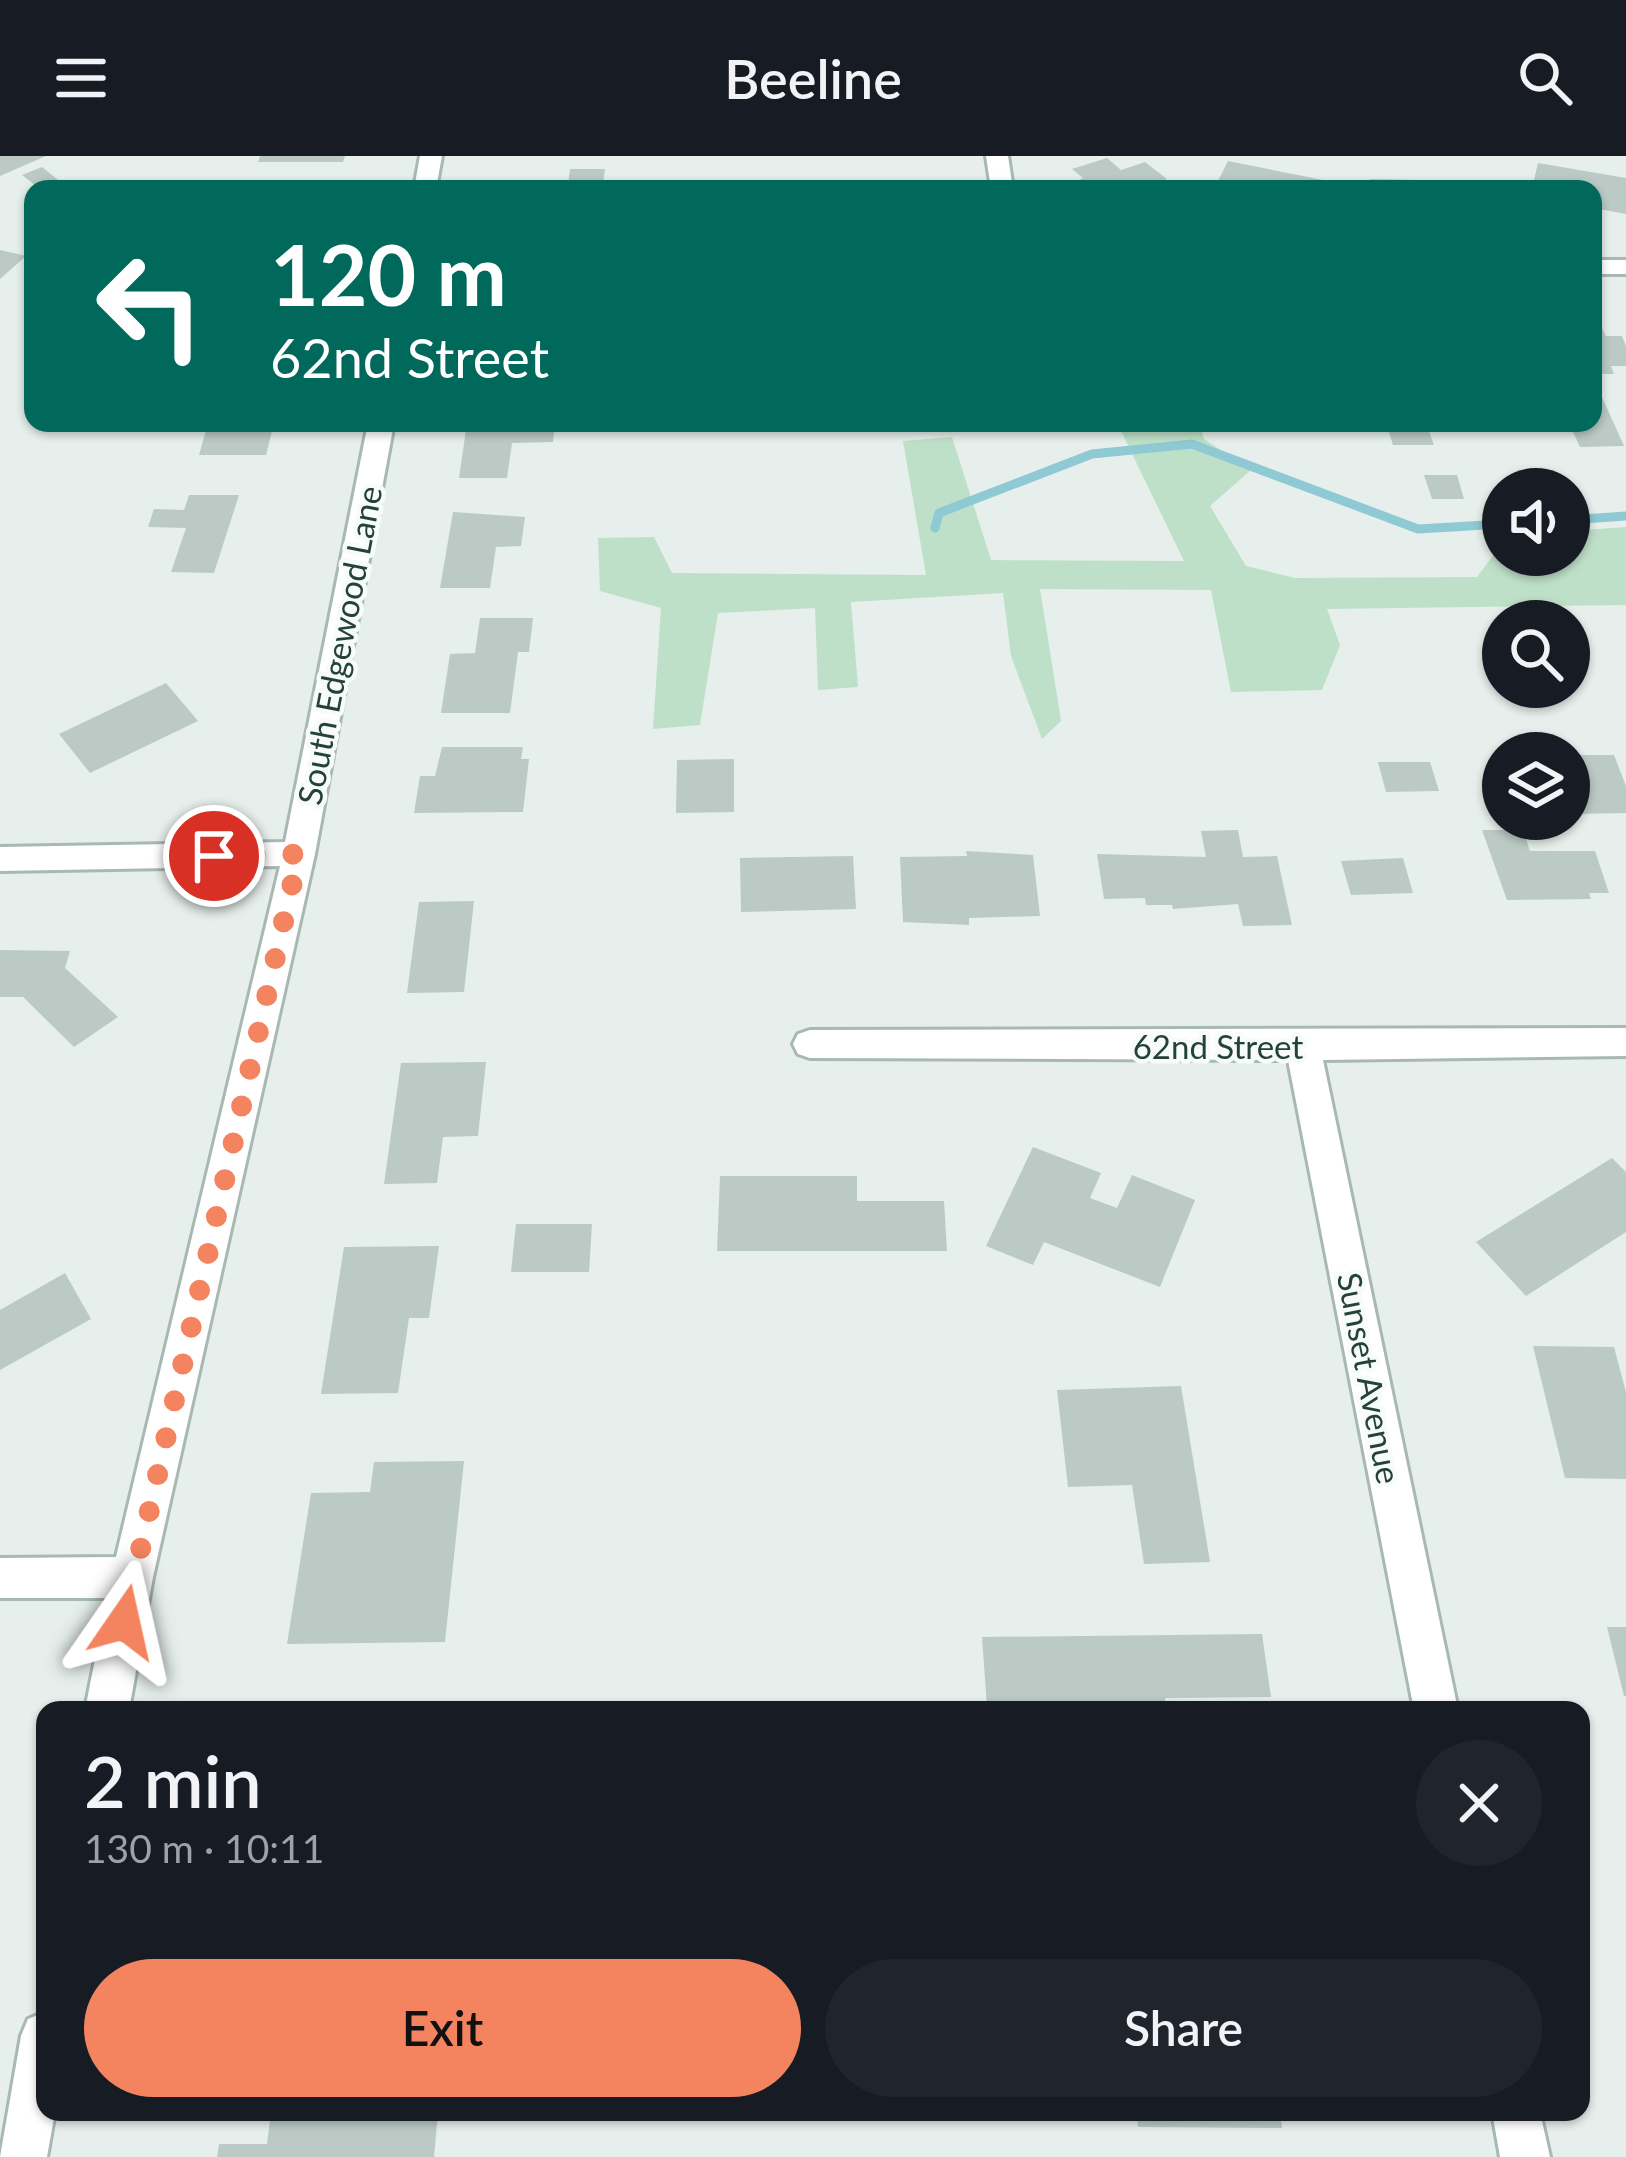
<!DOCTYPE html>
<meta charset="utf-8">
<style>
:root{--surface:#171b24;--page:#20242c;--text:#f1f3f6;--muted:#9ea1a6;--accent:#f4845f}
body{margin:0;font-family:Lato,sans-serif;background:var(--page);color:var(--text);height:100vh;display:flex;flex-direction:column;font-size:45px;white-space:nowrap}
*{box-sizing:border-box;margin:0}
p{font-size:39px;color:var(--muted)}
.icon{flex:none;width:66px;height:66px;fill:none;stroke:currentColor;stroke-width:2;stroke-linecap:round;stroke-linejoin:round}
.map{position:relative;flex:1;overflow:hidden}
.panel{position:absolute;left:36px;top:1545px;width:1554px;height:420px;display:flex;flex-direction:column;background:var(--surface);border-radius:24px;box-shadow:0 3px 9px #0004}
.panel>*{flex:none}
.hud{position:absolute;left:24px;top:24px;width:1578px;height:252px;border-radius:24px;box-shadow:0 3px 9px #0004;background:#00695c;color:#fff;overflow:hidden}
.fabs{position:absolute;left:1482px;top:312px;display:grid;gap:24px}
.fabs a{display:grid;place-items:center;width:108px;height:108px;border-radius:50%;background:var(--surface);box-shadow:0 3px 9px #0004;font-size:60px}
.pin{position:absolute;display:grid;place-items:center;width:102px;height:102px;color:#fff;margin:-51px;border:6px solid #fff;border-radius:50%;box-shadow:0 3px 12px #0007}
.me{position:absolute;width:132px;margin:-66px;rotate:11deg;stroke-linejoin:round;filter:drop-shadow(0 0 9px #0008)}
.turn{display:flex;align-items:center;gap:42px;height:252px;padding:0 48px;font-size:54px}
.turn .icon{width:156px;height:156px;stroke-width:2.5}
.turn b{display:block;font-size:84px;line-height:102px}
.round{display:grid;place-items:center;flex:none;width:126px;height:126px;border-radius:63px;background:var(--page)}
.head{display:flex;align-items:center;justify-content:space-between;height:204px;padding:0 48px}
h1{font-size:72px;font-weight:600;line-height:90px}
.cta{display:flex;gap:24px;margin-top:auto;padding:24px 48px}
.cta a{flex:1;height:138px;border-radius:72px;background:var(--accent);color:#111;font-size:48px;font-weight:600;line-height:138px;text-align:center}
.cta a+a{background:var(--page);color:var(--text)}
header{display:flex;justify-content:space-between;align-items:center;height:156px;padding:0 48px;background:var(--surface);font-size:54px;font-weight:600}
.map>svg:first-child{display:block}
.green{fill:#bfe0c8}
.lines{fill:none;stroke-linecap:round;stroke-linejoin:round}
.stream{stroke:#8ec9d4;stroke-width:9}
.building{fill:#bbcac4}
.minor-casing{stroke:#a8b8b2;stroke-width:6}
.minor{fill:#fff;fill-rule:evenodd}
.route{stroke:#f4845f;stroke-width:21;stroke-dasharray:0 37.8}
.labels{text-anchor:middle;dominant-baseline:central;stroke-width:9;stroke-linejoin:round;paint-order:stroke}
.street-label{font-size:33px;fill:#24423a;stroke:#f7fbf9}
</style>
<header><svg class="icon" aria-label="menu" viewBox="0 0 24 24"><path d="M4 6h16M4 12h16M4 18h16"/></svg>Beeline<svg class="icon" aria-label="search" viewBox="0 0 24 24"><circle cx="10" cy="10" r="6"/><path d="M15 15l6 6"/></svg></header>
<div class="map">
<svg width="1626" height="2001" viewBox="0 0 1626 2001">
<rect width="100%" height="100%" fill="#e6efeb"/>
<polygon class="green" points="1146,267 1199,267 1204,283 1251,314 1210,350 1246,410 1295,422 1477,421 1503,386 1503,399 1569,399 1569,375 1626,371 1626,449 1327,453 1340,489 1322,534 1231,536 1211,434 1040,433 1061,565 1042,583 1011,500 1003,437 851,446 858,531 818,534 815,452 718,457 700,569 653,573 661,452 600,435 598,382 654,381 672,417 926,419 903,285 952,281 991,404 1184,405 1121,275"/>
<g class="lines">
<g class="stream">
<polyline points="1569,364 1626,360"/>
<polyline points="935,372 939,357 1092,298 1192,288 1418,373 1503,368"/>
</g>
</g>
<g class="building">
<polygon points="0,0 46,0 0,20"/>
<polygon points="260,0 345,0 343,6 258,6"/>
<polygon points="1107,2 1121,14 1145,6 1167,23 1137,33 1082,33 1074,27 1083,22 1072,13"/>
<polygon points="1228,5 1338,27 1336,33 1216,29"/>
<polygon points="1538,7 1626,22 1626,58 1593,52 1593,33 1532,33"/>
<polygon points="42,11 62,27 40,33 22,19"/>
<polygon points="570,13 605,13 603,28 568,28"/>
<polygon points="1370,23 1476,25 1478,33 1373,33"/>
<polygon points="0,94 26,100 0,123"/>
<polygon points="1593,170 1601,170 1606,180 1622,180 1626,190 1626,210 1611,210 1614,218 1593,218"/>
<polygon points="1593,221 1624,290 1580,291 1569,267 1593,267"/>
<polygon points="208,267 273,271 266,299 199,299"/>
<polygon points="467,267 555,267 553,286 512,287 507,322 459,322"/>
<polygon points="1386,267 1426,267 1434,289 1393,289"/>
<polygon points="1424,319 1457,319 1464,343 1432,343"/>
<polygon points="189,339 239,339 214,417 171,416 186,372 148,371 154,353 184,354"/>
<polygon points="453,356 525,361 521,390 496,391 490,432 440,432"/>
<polygon points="480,462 533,462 529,496 518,496 510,557 441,557 450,498 475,497"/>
<polygon points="166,527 198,565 90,617 59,578"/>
<polygon points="442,591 523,591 521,603 529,603 523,656 414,657 420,620 435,620"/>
<polygon points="1569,599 1614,599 1626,630 1626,657 1571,658"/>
<polygon points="734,603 734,656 676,657 677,604"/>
<polygon points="1378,606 1430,606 1439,635 1386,636"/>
<polygon points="1238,674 1243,701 1277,700 1292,769 1243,770 1238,748 1173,753 1172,749 1146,749 1145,742 1104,743 1097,698 1206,701 1201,675"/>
<polygon points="1482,674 1523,674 1530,695 1595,695 1609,737 1589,737 1591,743 1507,744"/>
<polygon points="966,695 1033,699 1040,760 969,762 969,769 903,766 900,701 967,700"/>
<polygon points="853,700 856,753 741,756 740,702"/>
<polygon points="1403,702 1413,737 1351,739 1341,705"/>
<polygon points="474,745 464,836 407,837 419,746"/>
<polygon points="0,794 70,795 65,812 118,861 74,891 23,841 0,841"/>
<polygon points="486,906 478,980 443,981 437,1027 384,1028 401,907"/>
<polygon points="1033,991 1101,1017 1090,1042 1117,1052 1132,1019 1195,1044 1160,1131 1044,1086 1033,1109 986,1090"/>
<polygon points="1612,1002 1626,1016 1626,1076 1526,1140 1476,1086"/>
<polygon points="720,1020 857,1020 857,1045 944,1045 947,1095 717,1095"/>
<polygon points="516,1068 592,1068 589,1116 511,1116"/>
<polygon points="439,1090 429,1162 409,1162 398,1237 321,1238 344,1091"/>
<polygon points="65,1117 91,1163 0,1214 0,1154"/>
<polygon points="1533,1190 1614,1191 1626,1236 1626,1323 1565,1322"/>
<polygon points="1181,1230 1210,1406 1144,1408 1132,1329 1068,1331 1057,1234"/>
<polygon points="464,1305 445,1486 287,1488 311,1337 370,1336 374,1306"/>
<polygon points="1607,1471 1626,1471 1626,1540 1624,1540"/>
<polygon points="1262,1478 1271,1541 1165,1542 1166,1554 987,1551 982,1481"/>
<polygon points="427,1547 509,1547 508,1554 426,1554"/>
<polygon points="271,1956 438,1956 434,2001 217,2001 219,1988 267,1988"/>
<polygon points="1137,1956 1280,1956 1282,1972 1138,1971"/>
</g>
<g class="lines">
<g class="minor-casing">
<g id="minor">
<polygon points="420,0 442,0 436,33 414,33"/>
<polygon points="986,0 1008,0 1013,33 991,33"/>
<rect x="1593" y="104" width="33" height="14"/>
<polygon points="368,267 394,267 315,698 153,1421 129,1554 85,1554 107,1442 0,1442 0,1402 116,1401 280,710 0,715 0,691 285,686"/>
<polygon points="1626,872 1626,900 1323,904 1458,1554 1414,1554 1288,904 810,902 798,898 793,888 798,878 810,874"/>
<polygon points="45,1856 45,1956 55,1956 47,2001 0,2001 21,1880 28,1863"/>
<polygon points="1492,1956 1540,1956 1550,2001 1500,2001"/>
</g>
</g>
<use href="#minor" class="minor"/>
</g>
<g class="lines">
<polyline class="route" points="124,1466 299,698 214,700"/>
</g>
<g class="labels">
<g class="street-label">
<text transform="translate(339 489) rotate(-79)">South Edgewood Lane</text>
<text x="1218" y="890">62nd Street</text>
<text transform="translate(1370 1222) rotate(79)">Sunset Avenue</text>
</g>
</g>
</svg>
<div class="fabs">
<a><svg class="icon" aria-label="sound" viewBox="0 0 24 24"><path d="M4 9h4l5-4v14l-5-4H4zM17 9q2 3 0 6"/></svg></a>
<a><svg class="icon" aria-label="search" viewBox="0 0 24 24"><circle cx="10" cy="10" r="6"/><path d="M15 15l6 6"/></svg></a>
<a><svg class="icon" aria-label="layers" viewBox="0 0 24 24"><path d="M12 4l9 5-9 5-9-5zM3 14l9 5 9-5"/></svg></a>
</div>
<div class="pin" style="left:214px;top:700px;background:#d93025"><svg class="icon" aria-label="arrive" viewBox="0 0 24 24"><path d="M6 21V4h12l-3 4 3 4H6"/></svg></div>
<svg class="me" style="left:124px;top:1466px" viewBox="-20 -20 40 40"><path d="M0-17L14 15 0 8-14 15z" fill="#f4845f" stroke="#fff" stroke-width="4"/></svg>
<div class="hud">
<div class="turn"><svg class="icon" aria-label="left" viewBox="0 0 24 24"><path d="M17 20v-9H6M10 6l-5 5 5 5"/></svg><div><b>120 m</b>62nd Street</div></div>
</div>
<section class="panel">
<div class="head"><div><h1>2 min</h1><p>130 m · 10:11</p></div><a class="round"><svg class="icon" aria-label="close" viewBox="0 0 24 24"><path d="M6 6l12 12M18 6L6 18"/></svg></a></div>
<div class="cta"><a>Exit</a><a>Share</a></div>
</section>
</div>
